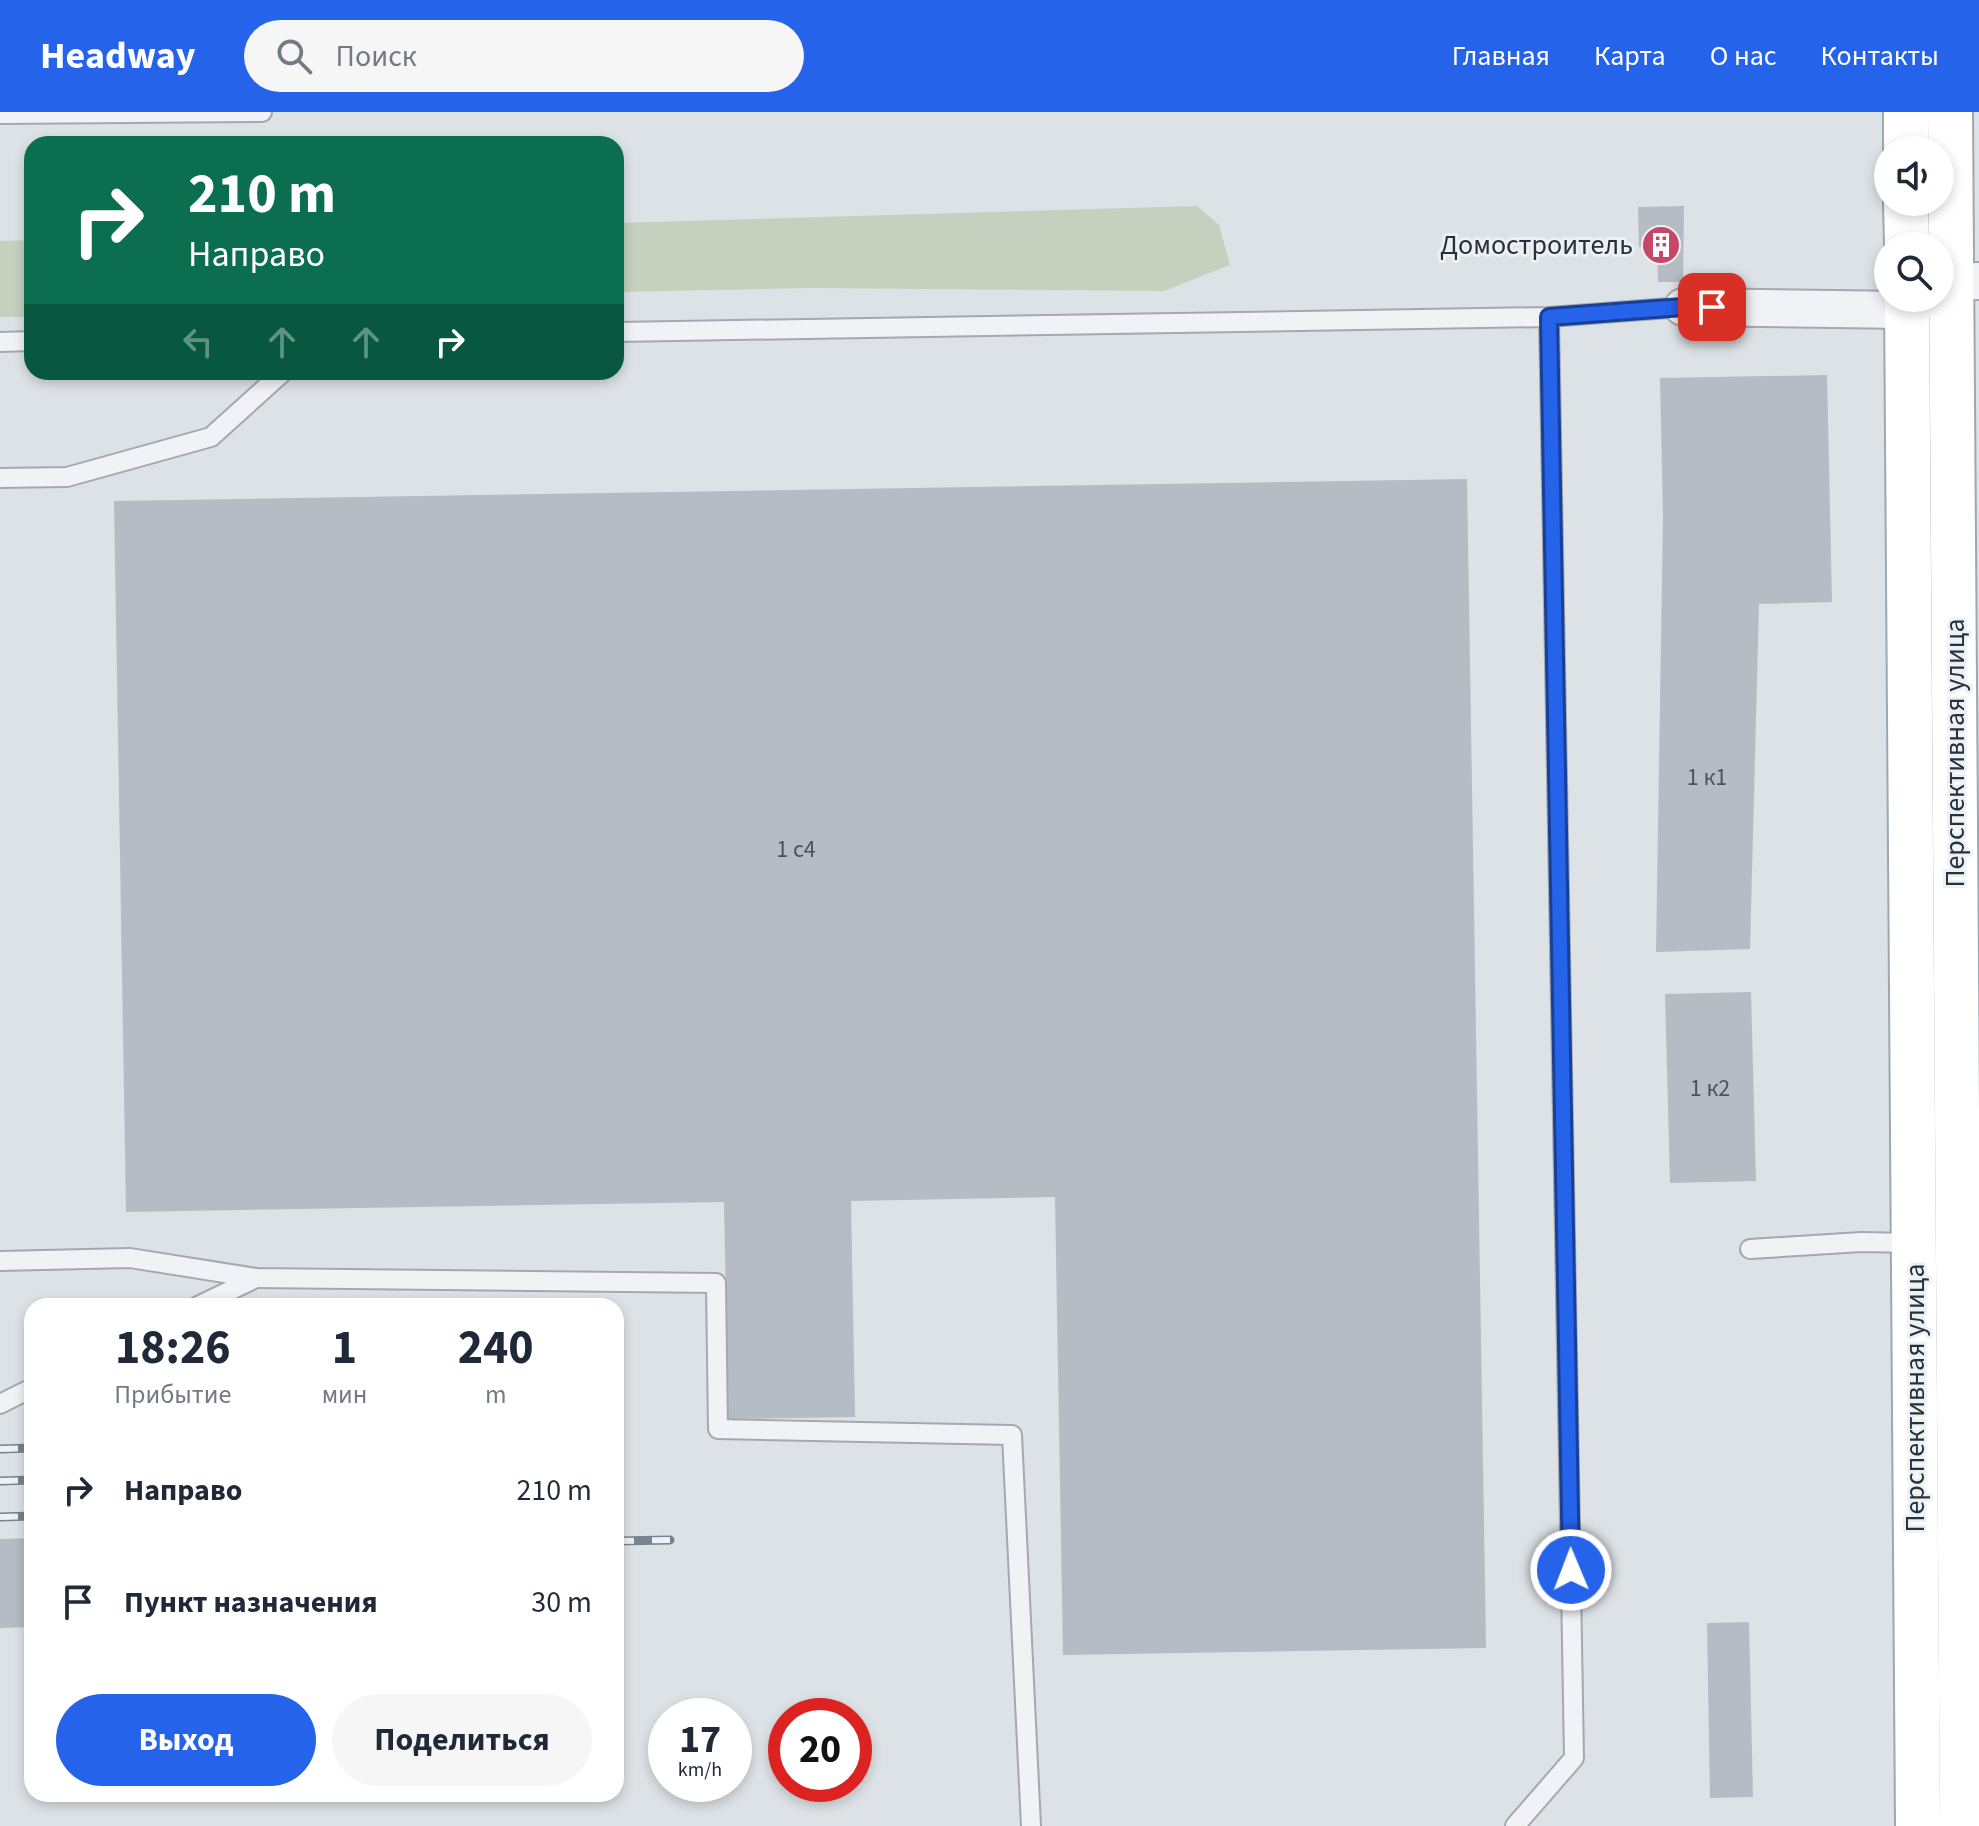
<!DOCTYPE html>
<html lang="ru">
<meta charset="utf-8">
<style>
:root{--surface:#fff;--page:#f6f6f7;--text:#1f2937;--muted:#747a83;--accent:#2563eb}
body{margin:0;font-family:"Source Sans 3",sans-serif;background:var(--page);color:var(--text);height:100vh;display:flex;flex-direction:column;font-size:30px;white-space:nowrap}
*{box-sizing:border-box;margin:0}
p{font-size:26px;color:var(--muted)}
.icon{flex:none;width:44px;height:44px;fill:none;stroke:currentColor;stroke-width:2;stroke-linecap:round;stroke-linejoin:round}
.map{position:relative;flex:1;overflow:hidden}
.side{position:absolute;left:24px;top:1186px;width:600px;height:504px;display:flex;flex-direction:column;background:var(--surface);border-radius:24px;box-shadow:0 4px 12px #0003}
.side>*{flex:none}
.guide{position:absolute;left:24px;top:24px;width:600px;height:244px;border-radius:24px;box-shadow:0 4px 12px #0003;background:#0b6e4f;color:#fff;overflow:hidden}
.tools{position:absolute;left:1874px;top:24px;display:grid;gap:16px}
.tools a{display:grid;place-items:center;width:80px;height:80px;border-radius:50%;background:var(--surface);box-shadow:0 4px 12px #0003;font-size:40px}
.speed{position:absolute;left:648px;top:1586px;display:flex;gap:16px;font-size:40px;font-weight:700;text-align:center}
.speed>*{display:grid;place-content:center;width:104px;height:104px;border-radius:50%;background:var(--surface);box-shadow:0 4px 12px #0003;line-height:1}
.speed small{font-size:20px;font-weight:400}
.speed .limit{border:12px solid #d22;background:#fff;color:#111}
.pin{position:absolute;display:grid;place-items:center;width:68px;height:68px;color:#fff;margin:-34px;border-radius:16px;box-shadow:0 4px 12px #0006}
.me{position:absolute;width:88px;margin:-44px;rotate:359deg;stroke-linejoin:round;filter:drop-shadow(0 0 6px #0008)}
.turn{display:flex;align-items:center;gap:28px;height:168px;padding:0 32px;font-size:36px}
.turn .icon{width:104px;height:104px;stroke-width:2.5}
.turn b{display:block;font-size:56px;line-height:68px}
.lanes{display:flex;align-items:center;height:76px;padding:0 32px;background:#0003;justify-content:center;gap:40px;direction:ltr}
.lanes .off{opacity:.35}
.eta{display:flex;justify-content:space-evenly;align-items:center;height:136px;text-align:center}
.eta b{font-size:48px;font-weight:700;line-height:56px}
.action{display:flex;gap:16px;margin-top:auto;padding:16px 32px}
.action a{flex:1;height:92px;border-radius:48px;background:var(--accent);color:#fff;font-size:32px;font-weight:700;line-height:92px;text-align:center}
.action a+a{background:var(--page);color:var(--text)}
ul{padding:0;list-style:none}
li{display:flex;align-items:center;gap:24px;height:112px;padding:0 32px}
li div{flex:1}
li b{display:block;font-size:30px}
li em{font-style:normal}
header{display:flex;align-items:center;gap:48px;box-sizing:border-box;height:112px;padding:0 40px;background:var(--accent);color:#fff}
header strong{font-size:38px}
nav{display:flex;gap:44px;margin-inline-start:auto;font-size:28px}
.search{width:560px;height:72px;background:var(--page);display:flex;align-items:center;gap:20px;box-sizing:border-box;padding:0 28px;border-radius:44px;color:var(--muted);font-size:30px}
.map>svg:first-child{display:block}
.green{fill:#c5d0bf}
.building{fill:#b5bcc3}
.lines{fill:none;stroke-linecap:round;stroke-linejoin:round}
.lane-casing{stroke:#a3a9b0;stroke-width:22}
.street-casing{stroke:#a3a9b0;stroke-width:40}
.primary-casing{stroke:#9da8b1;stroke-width:48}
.lane{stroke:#f0f2f5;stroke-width:18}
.street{stroke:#f0f2f5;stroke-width:36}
.primary{stroke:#fff;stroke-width:44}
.rail-casing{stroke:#77838f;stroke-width:9}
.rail{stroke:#ecf1f4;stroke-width:6;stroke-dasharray:18;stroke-linecap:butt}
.route-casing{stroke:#184099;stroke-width:20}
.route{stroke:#2563eb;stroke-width:14}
.labels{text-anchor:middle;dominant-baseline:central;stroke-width:6;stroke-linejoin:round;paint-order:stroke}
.number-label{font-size:24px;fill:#4a545e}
.poi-label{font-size:28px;fill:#27313c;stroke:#ecf1f4;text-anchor:end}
.street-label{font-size:28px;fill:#27313c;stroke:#ecf1f4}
</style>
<header>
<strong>Headway</strong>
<div class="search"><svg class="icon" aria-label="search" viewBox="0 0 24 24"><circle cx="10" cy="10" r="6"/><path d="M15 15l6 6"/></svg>Поиск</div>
<nav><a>Главная</a><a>Карта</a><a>О нас</a><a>Контакты</a></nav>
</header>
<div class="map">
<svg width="1979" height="1714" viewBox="0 0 1979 1714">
<rect width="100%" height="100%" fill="#dde2e6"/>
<g class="green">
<polygon points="1197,94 1219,113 1230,153 1164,179 809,176 616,180 616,111"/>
<polygon points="32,128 32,205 0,205 0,129"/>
</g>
<g class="building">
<polygon points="1684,94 1683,170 1658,170 1657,135 1639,135 1638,95"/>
<polygon points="1827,263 1832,490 1759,492 1750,837 1656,840 1663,404 1660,266"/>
<polygon points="1467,367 1486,1536 1063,1543 1055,1085 851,1089 855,1305 728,1307 724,1090 126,1100 114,389"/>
<polygon points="1751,880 1756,1069 1670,1071 1665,882"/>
<polygon points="32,1426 32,1515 0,1516 0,1427"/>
<polygon points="1749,1510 1753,1685 1710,1686 1707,1511"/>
</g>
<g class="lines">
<g class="lane-casing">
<g id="lane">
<polyline points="0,2 262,0"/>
<polyline points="616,220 1549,205 1683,195"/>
<polyline points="0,230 32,229"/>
<polyline points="0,366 67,365 211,325 283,260"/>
<polyline points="1750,1137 1861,1130 1915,1131"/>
<polyline points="0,1149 130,1146 256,1166 716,1171 718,1317 1012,1323 1031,1714"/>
<polyline points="198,1194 256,1166"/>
<polyline points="0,1292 32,1276"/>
<polyline points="1515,1714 1574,1646 1549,205"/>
</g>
</g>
<g class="street-casing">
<g id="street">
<polyline points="1940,177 1951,170 1979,169"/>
<polyline points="1683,195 1907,198 1925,186"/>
</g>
</g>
<g class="primary-casing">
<g id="primary">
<polyline points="1906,0 1906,38"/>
<polyline points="1950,0 1962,1714"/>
<polyline points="1906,90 1907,134"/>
<polyline points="1907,186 1918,1714"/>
</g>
</g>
<use href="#lane" class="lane"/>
<use href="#street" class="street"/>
<use href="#primary" class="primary"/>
<g class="rail-casing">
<g id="rail">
<polyline points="0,1337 32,1336"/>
<polyline points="0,1369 32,1368"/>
<polyline points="0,1405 32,1404"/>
<polyline points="616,1429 670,1428"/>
</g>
</g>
<use href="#rail" class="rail"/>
</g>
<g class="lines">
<g class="route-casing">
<polyline id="route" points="1571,1458 1549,205 1683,195 1712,195"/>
</g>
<use href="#route" class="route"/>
</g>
<defs>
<g id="building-disc" transform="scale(2)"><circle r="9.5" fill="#c74768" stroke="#ecf1f4"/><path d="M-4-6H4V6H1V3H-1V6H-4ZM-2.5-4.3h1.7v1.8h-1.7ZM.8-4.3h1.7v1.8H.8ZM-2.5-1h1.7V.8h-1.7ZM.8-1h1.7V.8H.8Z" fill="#fff"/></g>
</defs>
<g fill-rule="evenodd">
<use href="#building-disc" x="1661" y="133"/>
</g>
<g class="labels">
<g class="number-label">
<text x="1707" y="665">1 к1</text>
<text x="796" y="737">1 с4</text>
<text x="1710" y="976">1 к2</text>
</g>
<g class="poi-label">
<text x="1633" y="133">Домостроитель</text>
</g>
<g class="street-label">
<text transform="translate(1955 641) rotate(-90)">Перспективная улица</text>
<text transform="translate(1915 1286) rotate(-90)">Перспективная улица</text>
</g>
</g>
</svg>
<div class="tools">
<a><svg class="icon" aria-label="sound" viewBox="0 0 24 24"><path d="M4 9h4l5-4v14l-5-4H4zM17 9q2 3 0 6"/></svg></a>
<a><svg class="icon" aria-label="search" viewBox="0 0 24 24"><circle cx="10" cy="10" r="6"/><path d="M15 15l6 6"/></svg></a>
</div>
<div class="speed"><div>17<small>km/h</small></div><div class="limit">20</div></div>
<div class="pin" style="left:1712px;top:195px;background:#d93025"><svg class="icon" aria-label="arrive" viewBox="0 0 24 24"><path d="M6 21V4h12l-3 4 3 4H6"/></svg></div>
<svg class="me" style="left:1571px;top:1458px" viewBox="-20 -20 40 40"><circle r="17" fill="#2563eb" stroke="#fff" stroke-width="3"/><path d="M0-11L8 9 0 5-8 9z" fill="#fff"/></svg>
<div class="guide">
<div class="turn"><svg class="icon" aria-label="right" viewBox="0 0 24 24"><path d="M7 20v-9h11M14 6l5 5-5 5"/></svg><div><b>210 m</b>Направо</div></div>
<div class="lanes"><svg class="icon off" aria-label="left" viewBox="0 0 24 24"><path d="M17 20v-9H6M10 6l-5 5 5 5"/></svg><svg class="icon off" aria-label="ahead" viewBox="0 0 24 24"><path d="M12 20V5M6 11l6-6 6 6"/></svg><svg class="icon off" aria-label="ahead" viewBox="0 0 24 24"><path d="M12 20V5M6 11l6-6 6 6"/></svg><svg class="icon" aria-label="right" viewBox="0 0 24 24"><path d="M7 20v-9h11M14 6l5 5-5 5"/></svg></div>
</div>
<section class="side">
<div class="eta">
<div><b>18:26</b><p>Прибытие</p></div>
<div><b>1</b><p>мин</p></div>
<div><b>240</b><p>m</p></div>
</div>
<ul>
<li><svg class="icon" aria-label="right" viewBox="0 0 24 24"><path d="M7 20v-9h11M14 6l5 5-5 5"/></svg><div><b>Направо</b></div><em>210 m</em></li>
<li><svg class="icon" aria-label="arrive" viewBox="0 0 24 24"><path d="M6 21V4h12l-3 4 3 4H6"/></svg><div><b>Пункт назначения</b></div><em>30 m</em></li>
</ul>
<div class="action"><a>Выход</a><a>Поделиться</a></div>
</section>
</div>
